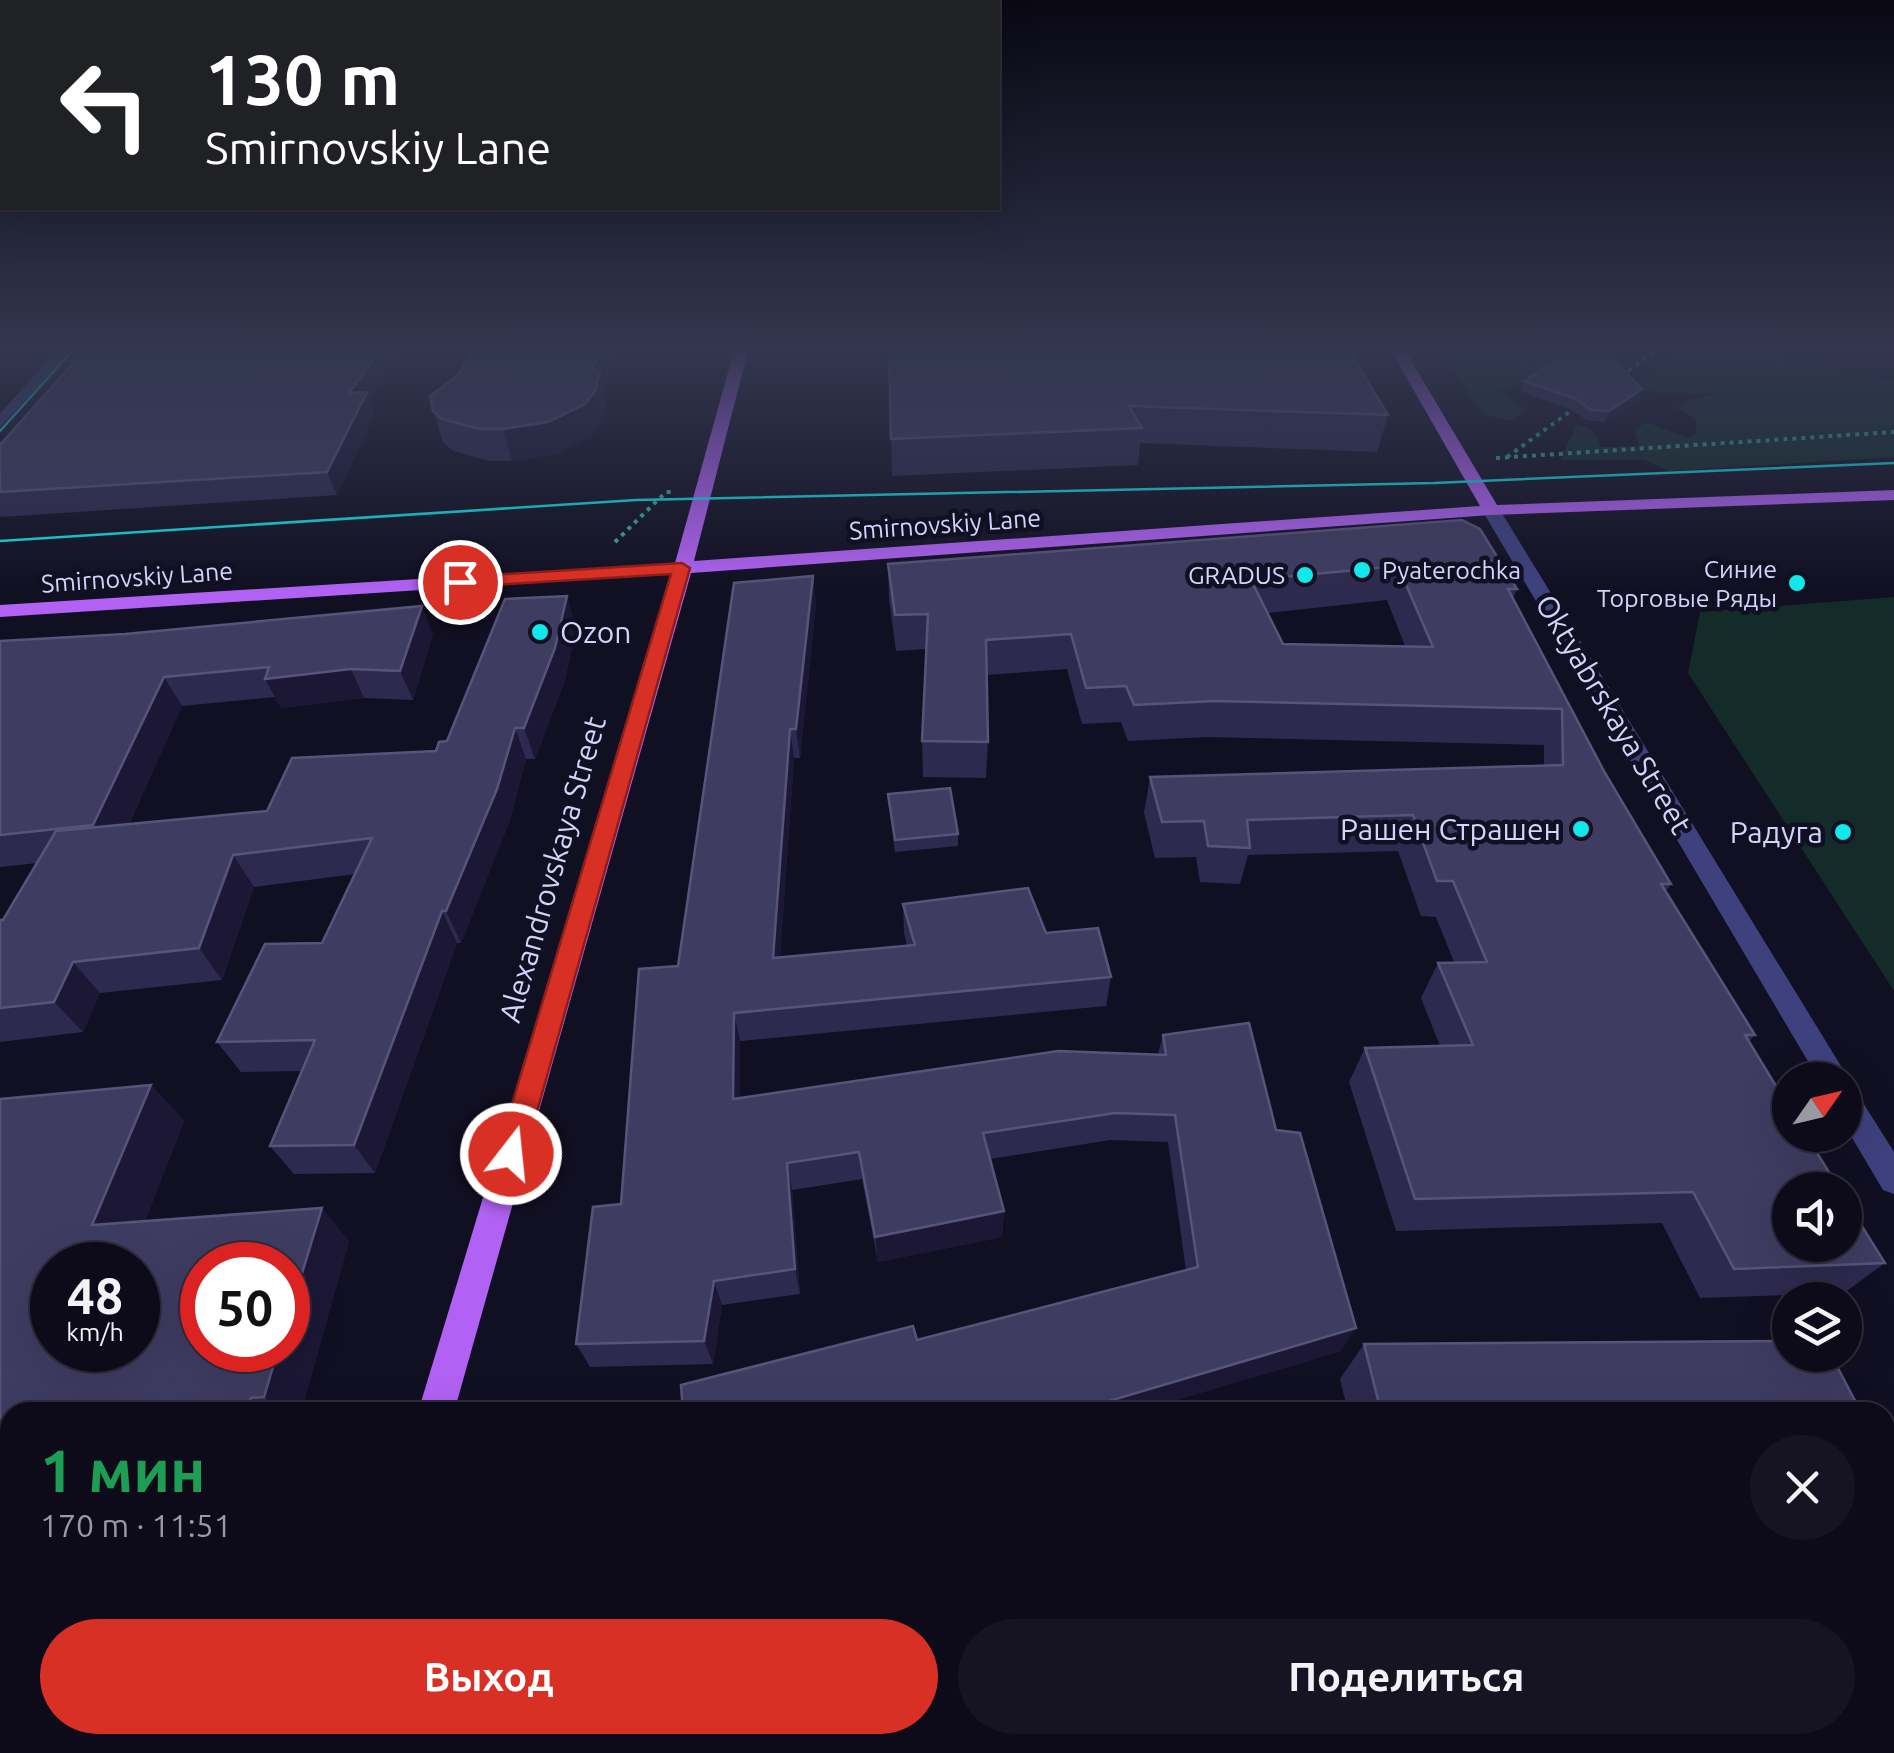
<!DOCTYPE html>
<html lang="ru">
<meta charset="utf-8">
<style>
:root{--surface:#0d0b1a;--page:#161423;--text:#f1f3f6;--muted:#9a9ba2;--line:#2d2b39;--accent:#d93025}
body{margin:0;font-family:Ubuntu,sans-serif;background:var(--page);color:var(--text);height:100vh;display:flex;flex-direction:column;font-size:38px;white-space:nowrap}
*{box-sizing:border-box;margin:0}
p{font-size:32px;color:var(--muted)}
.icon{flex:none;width:55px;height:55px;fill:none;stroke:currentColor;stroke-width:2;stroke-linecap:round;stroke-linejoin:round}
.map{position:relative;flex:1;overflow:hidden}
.drawer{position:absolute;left:0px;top:1402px;width:1895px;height:352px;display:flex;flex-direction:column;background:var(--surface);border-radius:30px 30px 0 0;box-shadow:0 10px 40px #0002,0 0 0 2px var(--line)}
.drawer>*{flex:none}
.hud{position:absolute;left:0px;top:0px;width:1000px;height:210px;box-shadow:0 10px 40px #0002,0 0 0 2px var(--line);background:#202124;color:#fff;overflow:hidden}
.needle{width:65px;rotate:56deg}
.controls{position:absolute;left:1772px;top:1062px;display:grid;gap:20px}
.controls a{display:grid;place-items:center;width:90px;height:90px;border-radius:50%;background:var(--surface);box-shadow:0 10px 40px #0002,0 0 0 2px var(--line);font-size:50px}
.speed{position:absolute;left:30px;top:1242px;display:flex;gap:20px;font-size:50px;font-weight:700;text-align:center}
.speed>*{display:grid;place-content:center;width:130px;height:130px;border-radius:50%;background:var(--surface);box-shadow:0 10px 40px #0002,0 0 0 2px var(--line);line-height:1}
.speed small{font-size:25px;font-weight:400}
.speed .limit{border:15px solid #d22;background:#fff;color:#111}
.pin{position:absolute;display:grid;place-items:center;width:85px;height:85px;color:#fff;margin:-42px;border:5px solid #fff;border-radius:50%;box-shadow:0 2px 10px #0007}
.me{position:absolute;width:110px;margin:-55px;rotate:16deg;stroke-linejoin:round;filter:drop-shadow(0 0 8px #0008)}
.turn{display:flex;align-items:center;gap:35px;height:210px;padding:0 40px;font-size:45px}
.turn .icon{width:130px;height:130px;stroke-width:2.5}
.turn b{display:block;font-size:70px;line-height:85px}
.round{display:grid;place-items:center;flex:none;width:105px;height:105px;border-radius:52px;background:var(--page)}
.overview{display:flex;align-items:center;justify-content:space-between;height:170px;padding:0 40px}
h1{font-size:60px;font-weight:700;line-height:75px;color:#1e9e55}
.cta{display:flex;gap:20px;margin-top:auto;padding:20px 40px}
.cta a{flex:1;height:115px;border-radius:60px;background:var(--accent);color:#fff;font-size:40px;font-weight:700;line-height:115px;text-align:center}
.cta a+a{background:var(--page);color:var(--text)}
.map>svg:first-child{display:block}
.green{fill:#132c29}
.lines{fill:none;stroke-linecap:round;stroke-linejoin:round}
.path{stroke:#37ac9b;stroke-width:4;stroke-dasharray:4 5;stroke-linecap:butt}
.minor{fill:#3e417e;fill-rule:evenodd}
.major{fill:#b162f4;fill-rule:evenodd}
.tram{stroke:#10e8eb;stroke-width:2.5}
.wall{fill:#2e2a4f;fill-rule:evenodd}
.shaded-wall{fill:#1b1735}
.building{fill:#3f3c62;stroke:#57547a;stroke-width:2.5;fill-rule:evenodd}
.route{fill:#d93025;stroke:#8d1f18;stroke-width:2.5}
.poi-dot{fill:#10e8eb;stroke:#110f22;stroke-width:4}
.labels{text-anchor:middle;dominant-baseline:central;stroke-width:9;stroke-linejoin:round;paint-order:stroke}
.far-street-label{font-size:25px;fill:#d4d3fc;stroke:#110f22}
.far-poi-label{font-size:25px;fill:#d4d3fc;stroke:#110f22;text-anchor:end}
.poi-label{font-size:30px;fill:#d4d3fc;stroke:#110f22;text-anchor:end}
.street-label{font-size:30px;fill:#d4d3fc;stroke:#110f22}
</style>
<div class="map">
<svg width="1894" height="1753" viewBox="0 0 1894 1753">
<rect width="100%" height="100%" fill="#110f22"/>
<g class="green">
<path d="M1438 347H1524L1568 361C1543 370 1524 385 1499 391L1527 410 1510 421 1483 414Z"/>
<polygon points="1692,347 1716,347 1894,381 1894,457 1669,471 1644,460 1560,460 1577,424 1592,430 1602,447 1639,446 1635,431 1645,422 1688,438 1696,433 1696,419 1677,409 1684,402 1720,393 1655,393 1635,385"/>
<polygon points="1894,597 1894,991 1688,673 1700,612"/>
</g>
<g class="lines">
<g class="path">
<polyline points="1621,376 1661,347"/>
<polyline points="1507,457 1578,406"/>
<polyline points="1496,458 1894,432"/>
<polyline points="615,542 666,492 672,492"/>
</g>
<g class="minor">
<polygon points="61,347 76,347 0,427 0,413"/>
<polygon points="1491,505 1500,510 1844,1071 1849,1080 1845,1086 1855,1090 1894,1152 1894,1194 1883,1190 1845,1126 1845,1080 1819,1080 1482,510"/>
</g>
<g class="major">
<polygon points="735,347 749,347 694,561 1480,506 1389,347 1403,347 1497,505 1894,490 1894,500 1491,515 691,573 454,1412 418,1412 672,574 0,617 0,605 675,563"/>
<polygon points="318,1745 360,1745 358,1753 316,1753"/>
</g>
<g class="tram">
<polyline points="0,431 76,347"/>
<polyline points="0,541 636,500 1434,483 1894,463"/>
</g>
</g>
<g class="wall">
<polygon points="83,347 406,347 369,399 375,414 337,495 0,517 0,445 72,363 71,361"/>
<polygon points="475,347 621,347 603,389 606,402 602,422 593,435 556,454 512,461 489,461 453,451 443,442 433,411"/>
<polygon points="889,347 1388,415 1377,452 1140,443 1138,465 892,476"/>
<polygon points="1524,381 1642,389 1638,400 1604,422 1586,420 1572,410 1520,391"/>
<path d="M1462 520 1517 589 1513 598 1605 773 1671 884 1666 891 1755 1035 1749 1041 1885 1263 1844 1293 1700 1298 1662 1223 1396 1231 1349 1082 1365 1048 1440 1046 1421 998 1438 963 1454 962 1436 917 1421 916 1398 851 1248 855 1240 884 1200 882 1196 857 1155 858 1144 813 1150 777 1544 766V745L1207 737 1128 741 1121 722 1082 724 1067 669 986 675 988 742 986 778 923 777 922 741 926 649 896 651 889 599 888 564ZM1387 600 1405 646 1283 644 1267 613Z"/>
<polygon points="813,576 816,604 800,758 794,758 780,957 907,946 904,933 903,904 1046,933 1111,977 1106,1006 740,1041 740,1098 1158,1054 1163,1035 1276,1130 1341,1351 1136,1412 683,1412 917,1340 1186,1270 1168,1142 1110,1140 990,1159 1004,1211 1002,1237 878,1262 862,1179 792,1190 800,1294 722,1305 713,1364 590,1367 576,1344 621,1204 678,966"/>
<polygon points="576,627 565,680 535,759 526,759 510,820 461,943 457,943 375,1173 294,1174 270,1146 302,1071 241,1072 217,1042 322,943 355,874 254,887 222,980 100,993 83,1032 0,1042 0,920 3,920 37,863 0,867 0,641 433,634 413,700 364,698 281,708 275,697 182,706 129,824 267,811 436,751"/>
<polygon points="888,794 958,834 958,846 895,852"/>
<polygon points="151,1085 184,1121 145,1221 349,1241 301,1412 10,1412 10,1448 0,1449 0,1099"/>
<polygon points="1364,1344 1861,1412 1348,1412 1340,1379"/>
<polygon points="1036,1745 1289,1745 1290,1753 1037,1753"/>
<polygon points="1675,1745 1885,1745 1894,1753 1679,1753"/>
</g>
<g class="shaded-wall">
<polygon points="383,347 406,347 369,399 375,414 337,495 327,472 349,393"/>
<polygon points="602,347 621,347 603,389 606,402 602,422 593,435 556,454 512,461 503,429 592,369"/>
<polygon points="1642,389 1638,400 1604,422 1609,411"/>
<polygon points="813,576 816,604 800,758 796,729"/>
<polygon points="567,596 576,627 565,680 535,759 524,728"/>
<polygon points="422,606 433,634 413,700 400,671"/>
<polygon points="351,669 364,698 281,708 265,679"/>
<polygon points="164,677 182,706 115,854 93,825"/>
<polygon points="515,728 526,759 510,820 461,943 446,911"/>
<polygon points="790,729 794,758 778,986 773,958"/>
<polygon points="233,855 254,887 222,980 199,948"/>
<polygon points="442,911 457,943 375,1173 354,1145"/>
<polygon points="73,962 100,993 83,1032 54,1002"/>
<polygon points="734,1013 740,1041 740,1126 733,1099"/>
<polygon points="151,1085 184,1121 131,1258 92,1225"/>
<polygon points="787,1163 792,1190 800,1294 795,1269"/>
<polygon points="322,1208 349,1241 301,1412 283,1412 264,1397 278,1350 288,1350 288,1319"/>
<polygon points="1004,1211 1002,1237 878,1262 875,1237"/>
<polygon points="714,1281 722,1305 713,1364 704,1341"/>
<polygon points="1356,1328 1341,1351 1136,1412 1072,1412"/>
<polygon points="251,1398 269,1412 246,1412"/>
<polygon points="972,1404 971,1412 939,1412"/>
<polygon points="114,1745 163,1745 160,1753 111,1753"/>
</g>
<g class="building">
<polygon points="83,347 383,347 349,393 367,392 327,472 0,492 0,445 75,361 71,361"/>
<polygon points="475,347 602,347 592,369 600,372 595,391 585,404 548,422 503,429 479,429 442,419 433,411 430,396 458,375"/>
<polygon points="889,347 1347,347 1388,415 1129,406 1142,428 891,439"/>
<polygon points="1579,347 1602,347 1642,389 1609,411 1591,410 1576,399 1524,381"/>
<path d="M1462 520 1480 529 1517 589H1508L1605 773 1671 884H1661L1755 1035H1745L1790 1109V1135H1806L1840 1190H1790V1245H1845V1199L1885 1263 1734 1269 1693 1192 1415 1199 1365 1048 1473 1045 1438 963 1487 962 1453 881H1437L1413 815 1247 820 1250 848 1208 846 1204 821 1162 822 1150 777 1563 765 1562 709 1215 701 1134 705 1126 686 1086 688 1071 634 986 640 988 742 922 741 928 614 895 615 888 564ZM1398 566 1433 647 1283 644 1251 580Z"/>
<polygon points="813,576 796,729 790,729 773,958 915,945 903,904 1028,888 1046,933 1098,928 1111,977 734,1013 733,1099 1058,1051 1166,1055 1163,1035 1249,1023 1276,1130 1300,1133 1356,1328 1072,1412 974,1412 972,1404 939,1412 683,1412 681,1385 913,1326 917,1340 1198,1267 1175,1115 1115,1113 983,1133 1004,1211 875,1237 859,1152 787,1163 795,1269 714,1281 704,1341 576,1344 593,1207 621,1204 639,969 678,966 734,583"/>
<polygon points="567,596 555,648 524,728 515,728 497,789 446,911 442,911 354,1145 270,1146 315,1040 217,1042 265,944 322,943 372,838 233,855 199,948 73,962 54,1002 0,1008 0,920 3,920 56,831 267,811 292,758 436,751 439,742 447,741 505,599"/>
<polygon points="422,606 400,671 351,669 265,679 269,667 164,677 93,825 0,835 0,641 125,634"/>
<polygon points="950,788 958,834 895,840 888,794"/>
<path d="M151 1085 92 1225 322 1208 288 1319V1265H202V1350H278L264 1397 251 1398 246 1412H115L117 1409 73 1412H10V1418L0 1419V1099ZM52 1265H138V1350H52Z"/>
<polygon points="1790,1341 1790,1355 1831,1355 1861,1412 1381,1412 1364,1344"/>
<polygon points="1885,1459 1894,1476 1894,1753 1739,1753 1736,1745 1885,1745"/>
<polygon points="10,1651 10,1745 114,1745 111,1753 0,1753 0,1652"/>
<polygon points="488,1745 763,1745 762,1753 486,1753"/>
<polygon points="1041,1745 1289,1745 1290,1753 1042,1753"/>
</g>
<linearGradient id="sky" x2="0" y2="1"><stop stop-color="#090813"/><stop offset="0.59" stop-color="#32374f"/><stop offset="1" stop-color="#32374f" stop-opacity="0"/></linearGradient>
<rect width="1894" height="593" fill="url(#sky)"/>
<polygon class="route" points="682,563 690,568 525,1154 521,1163 511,1167 501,1163 497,1154 671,574 460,587 451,582 460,577"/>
<g class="poi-dot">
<circle cx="1362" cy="570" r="10"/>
<circle cx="1305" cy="575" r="10"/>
<circle cx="1797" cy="583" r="10"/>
<circle cx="540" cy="632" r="10"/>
<circle cx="1581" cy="829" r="10"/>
<circle cx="1843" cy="832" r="10"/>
</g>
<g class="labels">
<g class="far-street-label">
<text transform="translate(945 524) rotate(-4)">Smirnovskiy Lane</text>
<text transform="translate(137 577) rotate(-4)">Smirnovskiy Lane</text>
</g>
<g class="far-poi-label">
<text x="1777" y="569">Синие<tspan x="1777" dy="29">Торговые Ряды</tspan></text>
<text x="1382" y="570" text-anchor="start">Pyaterochka</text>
<text x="1285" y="575">GRADUS</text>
</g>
<g class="poi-label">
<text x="560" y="632" text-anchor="start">Ozon</text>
<text x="1561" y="829">Рашен Страшен</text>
<text x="1823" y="832">Радуга</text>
</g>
<g class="street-label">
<text transform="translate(1614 714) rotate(59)">Oktyabrskaya Street</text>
<text transform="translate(552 869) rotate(-74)">Alexandrovskaya Street</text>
</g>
</g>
</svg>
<div class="controls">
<a><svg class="needle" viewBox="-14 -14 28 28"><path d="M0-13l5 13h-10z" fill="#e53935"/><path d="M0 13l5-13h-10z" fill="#9a9ba2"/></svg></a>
<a><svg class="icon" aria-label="sound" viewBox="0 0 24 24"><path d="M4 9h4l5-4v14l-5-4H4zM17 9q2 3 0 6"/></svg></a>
<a><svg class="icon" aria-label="layers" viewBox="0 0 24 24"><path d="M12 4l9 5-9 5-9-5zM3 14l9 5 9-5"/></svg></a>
</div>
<div class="speed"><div>48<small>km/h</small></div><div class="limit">50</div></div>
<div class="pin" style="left:460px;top:582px;background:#d93025"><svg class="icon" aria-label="arrive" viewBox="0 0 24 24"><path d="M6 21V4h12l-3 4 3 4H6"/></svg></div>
<svg class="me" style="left:511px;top:1154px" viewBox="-20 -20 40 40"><circle r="17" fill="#d93025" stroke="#fff" stroke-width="3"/><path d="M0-11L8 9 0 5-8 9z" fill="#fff"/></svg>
<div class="hud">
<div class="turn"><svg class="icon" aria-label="left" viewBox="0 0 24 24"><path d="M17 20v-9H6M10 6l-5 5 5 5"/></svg><div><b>130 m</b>Smirnovskiy Lane</div></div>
</div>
<section class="drawer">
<div class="overview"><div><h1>1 мин</h1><p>170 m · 11:51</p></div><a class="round"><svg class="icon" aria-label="close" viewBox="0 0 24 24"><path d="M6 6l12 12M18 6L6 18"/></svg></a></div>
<div class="cta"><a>Выход</a><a>Поделиться</a></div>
</section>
</div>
